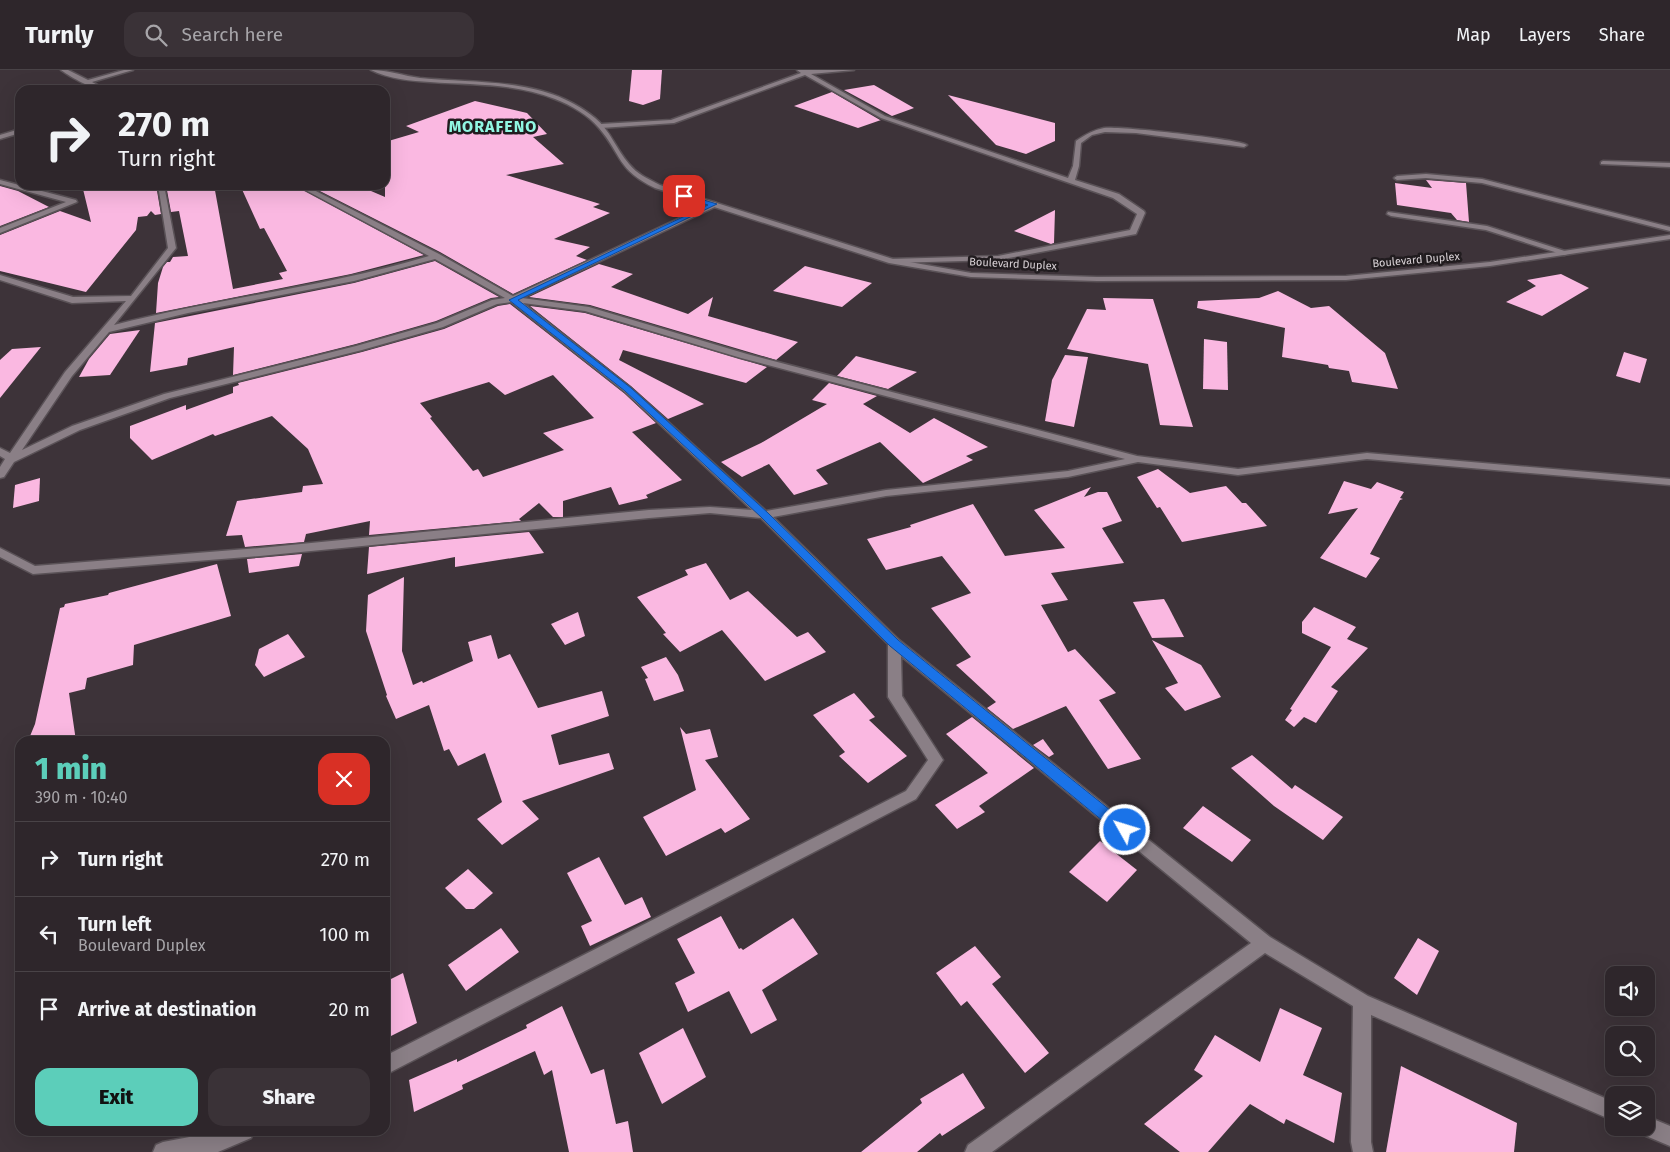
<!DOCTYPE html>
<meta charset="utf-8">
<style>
:root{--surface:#2e262b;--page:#3a3237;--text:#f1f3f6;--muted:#a7a5a9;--line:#494347;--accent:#5cceba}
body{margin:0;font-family:"Fira Sans",sans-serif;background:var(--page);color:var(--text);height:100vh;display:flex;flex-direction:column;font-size:19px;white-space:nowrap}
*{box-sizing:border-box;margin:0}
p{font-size:16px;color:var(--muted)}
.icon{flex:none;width:28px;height:28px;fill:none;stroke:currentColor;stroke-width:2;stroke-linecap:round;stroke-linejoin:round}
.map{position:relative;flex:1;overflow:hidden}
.sheet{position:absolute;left:15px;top:666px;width:375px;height:400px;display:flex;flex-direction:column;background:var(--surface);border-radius:15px;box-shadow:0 5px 20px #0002,0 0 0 1px var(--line)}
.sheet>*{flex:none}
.guide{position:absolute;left:15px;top:15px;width:375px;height:105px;border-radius:15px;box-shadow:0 5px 20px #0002,0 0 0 1px var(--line);background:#2e262b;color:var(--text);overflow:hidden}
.fabs{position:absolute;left:1605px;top:896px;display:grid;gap:10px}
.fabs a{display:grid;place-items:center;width:50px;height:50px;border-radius:10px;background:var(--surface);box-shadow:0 5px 20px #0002,0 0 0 1px var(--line);font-size:25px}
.pin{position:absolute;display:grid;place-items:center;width:42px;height:42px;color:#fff;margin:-21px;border-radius:10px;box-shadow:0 2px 8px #0006}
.me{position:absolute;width:55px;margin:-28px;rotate:309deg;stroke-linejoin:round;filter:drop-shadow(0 0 4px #0008)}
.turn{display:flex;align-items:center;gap:18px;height:105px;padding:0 20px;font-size:22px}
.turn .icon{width:65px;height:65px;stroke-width:2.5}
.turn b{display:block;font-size:35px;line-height:42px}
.round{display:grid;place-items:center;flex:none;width:52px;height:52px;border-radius:15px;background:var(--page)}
.headline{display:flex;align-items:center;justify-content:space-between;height:85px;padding:0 20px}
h1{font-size:30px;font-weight:800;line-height:38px;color:var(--accent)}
.primary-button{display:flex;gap:10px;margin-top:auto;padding:10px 20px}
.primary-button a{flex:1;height:58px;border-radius:15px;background:var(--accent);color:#111;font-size:20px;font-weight:800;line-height:58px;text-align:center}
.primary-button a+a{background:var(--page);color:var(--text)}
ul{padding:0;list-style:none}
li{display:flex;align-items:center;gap:15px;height:75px;padding:0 20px;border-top:1px solid var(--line)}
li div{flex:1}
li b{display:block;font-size:19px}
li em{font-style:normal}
header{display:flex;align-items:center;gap:30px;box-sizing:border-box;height:70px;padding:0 25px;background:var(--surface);border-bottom:1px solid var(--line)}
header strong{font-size:24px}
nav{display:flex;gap:28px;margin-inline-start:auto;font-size:18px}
.search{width:350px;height:45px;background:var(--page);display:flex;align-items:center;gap:12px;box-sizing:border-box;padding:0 18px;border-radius:15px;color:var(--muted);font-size:19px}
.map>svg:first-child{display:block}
.building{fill:#fab8e1;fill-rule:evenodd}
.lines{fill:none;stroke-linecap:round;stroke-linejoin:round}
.street-casing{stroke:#5a5257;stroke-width:3}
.secondary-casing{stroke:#5a5257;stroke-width:3}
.street{fill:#8a7f86;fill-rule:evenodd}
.secondary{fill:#8a7f86;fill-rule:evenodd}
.route{fill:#1a73e8;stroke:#114b97}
.labels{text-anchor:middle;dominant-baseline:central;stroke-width:5;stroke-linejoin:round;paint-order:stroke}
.far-street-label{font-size:11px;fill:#d9d2d6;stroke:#211c1f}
.far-district-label{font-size:16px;font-weight:bold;letter-spacing:1px;fill:#91f7e3;stroke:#211c1f}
</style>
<header>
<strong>Turnly</strong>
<div class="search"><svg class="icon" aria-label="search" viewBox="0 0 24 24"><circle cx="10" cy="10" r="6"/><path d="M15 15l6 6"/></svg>Search here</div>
<nav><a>Map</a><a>Layers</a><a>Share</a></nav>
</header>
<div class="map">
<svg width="1670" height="1082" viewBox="0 0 1670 1082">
<rect width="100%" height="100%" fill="#3d3339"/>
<g class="building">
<polygon points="632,0 662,0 660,29 643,35 629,31"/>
<polygon points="874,15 914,38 892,46 844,20"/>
<polygon points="832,22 880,50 881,50 858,58 794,36"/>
<polygon points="948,25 1055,53 1055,71 1026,84 996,75"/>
<polygon points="475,31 527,43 547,64 533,67 564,94 506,105 600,134 593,137 610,143 554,169 590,177 576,186 587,190 513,224 440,182 308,115 357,115 385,127 385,72 419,62 406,56"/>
<polygon points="1426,110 1466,113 1469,152 1457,150 1451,143 1397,135 1395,113 1432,118"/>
<polygon points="82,115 156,115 161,144 155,145 151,141 147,146 138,147 136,160 86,222 0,201 0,165 60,141 91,152"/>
<polygon points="166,115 214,115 233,219 283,209 279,203 287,201 264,158 260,159 240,115 294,115 424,185 351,204 156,243 158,213 163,197 167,192 170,192 173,187 188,186 179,141 171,142"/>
<polygon points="0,116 18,121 49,137 0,156"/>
<polygon points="1055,140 1054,173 1051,174 1014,161"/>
<polygon points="435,191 499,227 491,228 436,251 356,274 233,305 234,277 188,288 187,295 150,302 155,253 354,213"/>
<polygon points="599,194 633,204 611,217 688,244 713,227 708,246 798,272 776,290 590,235 529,227"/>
<polygon points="805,196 872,213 842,237 773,221"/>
<polygon points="1561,204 1589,218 1542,246 1506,232 1536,216 1527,210"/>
<polygon points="1278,221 1311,238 1329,236 1385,283 1398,319 1352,312 1349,301 1329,298 1328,295 1282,287 1285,258 1197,238 1198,231 1259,228"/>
<polygon points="1103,228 1153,229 1193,357 1160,355 1148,294 1067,279 1087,239 1106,240"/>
<path d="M510 234 624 323 656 353 632 362 682 410 646 425 648 428 619 435 611 417 563 431V447H553L539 433 519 449 521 451 369 465 370 451 306 464 304 472 245 477 242 465 226 466 237 431 302 422 303 416 323 414 308 379 272 346 215 366 213 364 152 390 130 368V356L186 335V340L233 323V317L239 315 238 313 362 282 444 259 498 236ZM553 305 594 348 543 363 564 380 483 407 478 399 473 401 430 348 432 347 420 333 489 312 505 325Z"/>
<polygon points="530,236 585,243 767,297 746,313 623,280 619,290 704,334 668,349 632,317"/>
<polygon points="140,260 110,305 79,307 89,289 110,264"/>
<polygon points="1204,269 1227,272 1228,320 1203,319"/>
<polygon points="41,277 0,328 0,290 12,279"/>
<polygon points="1624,282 1647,289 1640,313 1616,306"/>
<polygon points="1065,285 1088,287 1074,357 1045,351 1052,310"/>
<polygon points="856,286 917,302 888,319 837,306"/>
<polygon points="829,313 877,326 863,334 910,363 934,348 988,377 966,386 973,390 923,413 880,372 816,400 828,414 794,425 769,394 742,407 721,392 761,373 827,334 812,330"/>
<polygon points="1158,399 1190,423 1226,416 1242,433 1246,433 1267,456 1182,472 1160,437 1157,438 1137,407"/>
<polygon points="40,408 39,431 13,438 15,415"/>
<polygon points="1344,411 1371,419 1377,412 1404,422 1400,428 1403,429 1400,430 1370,484 1380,488 1366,508 1320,488 1358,438 1328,444"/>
<polygon points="1091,417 1084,427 1098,422 1107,422 1122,451 1102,458 1124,493 1051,503 1068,530 1041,535 1068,582 1075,579 1116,623 1099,630 1141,689 1108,699 1066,636 1013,659 987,638 996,632 956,595 971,587 931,538 971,523 942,486 886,500 867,469 911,457 910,455 973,434 1005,486 1065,478 1034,440"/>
<polygon points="529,462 544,483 455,497 455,487 367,504 369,477"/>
<polygon points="302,484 299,496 249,503 247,489"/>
<polygon points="706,493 730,530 748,521 797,567 808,562 826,582 765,611 722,560 680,582 663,564 666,563 637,527 688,505 685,500"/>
<polygon points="217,494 231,546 134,575 133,595 87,608 85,619 69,623 76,671 28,671 35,654 60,538 64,537 65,534 108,525 109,523"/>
<polygon points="404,507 402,581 413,615 422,611 423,613 473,591 468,572 491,565 498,589 510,584 538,638 602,621 609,646 551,665 559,695 609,683 614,699 522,731 539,749 502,775 477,749 502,732 485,683 458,696 449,679 444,681 429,635 396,649 386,626 387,625 366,561 368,525"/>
<polygon points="1164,529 1168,536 1184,567 1152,568 1133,532"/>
<polygon points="1314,537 1356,557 1347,569 1368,578 1331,617 1338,621 1316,653 1304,647 1294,657 1285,650 1292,640 1290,639 1331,577 1302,563 1302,552"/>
<polygon points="578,542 585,566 565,575 551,554"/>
<polygon points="288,564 305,587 264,607 255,595 259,579"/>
<polygon points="1152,570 1201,595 1221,627 1185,641 1165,618 1178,613"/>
<polygon points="666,587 678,605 684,621 654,631 645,609 648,608 641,597"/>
<polygon points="854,623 875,647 869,650 907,686 868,713 839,686 845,682 813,645"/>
<polygon points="972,647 1034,698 979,736 985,742 957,759 935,735 988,703 946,664"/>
<polygon points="680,657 686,664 710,659 718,687 705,690 750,749 725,763 721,758 666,786 643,747 696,720"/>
<polygon points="1043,669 1054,684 1049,687 1033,675"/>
<polygon points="1252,685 1292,719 1295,715 1343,747 1323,770 1274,736 1231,698"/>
<polygon points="1203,736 1251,770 1232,792 1183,758"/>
<polygon points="1100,771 1137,800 1107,832 1069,802"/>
<polygon points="599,787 625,835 642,827 651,847 590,876 581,856 592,851 567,803"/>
<polygon points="468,799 493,823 474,839 466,839 445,818"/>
<polygon points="721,846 739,879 741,878 743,880 793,848 818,884 762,920 777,950 751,964 729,921 688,942 675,913 695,903 677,869"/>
<polygon points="501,858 519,882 466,921 448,895"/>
<polygon points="1418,868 1439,881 1417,925 1394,908"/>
<polygon points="975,876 1001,907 992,914 1049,983 1025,1003 967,931 961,936 936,903"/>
<polygon points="403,903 417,953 385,969 385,912"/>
<polygon points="562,936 591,1004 604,999 616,1054 628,1051 633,1082 569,1082 552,1000 544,1005 535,981 462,1015 463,1019 414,1042 409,1010 457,989 457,992 527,958 526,955"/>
<polygon points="1280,938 1322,958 1303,1005 1342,1023 1334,1073 1286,1049 1284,1054 1250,1034 1208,1082 1180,1082 1144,1054 1203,1006 1194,1000 1215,965 1260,992"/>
<polygon points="683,958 706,1007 662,1034 639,983"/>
<polygon points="1401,996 1517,1053 1514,1082 1386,1082"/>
<polygon points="963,1003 985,1038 942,1066 940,1063 917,1082 861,1082 922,1033 920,1029"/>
</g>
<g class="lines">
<g class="street-casing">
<g id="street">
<path d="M61 0H68L88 10 124 0H133L92 12 107 20C93 20 72 8 61 0Z"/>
<path d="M797 0H854L811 4 885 46 1068 108 1073 96 1076 71C1085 65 1093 60 1104 58 1119 56 1237 69 1247 75L1244 77 1136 63 1105 62 1092 65 1081 73 1079 96 1075 110 1119 124 1144 141 1145 143 1136 164 998 190 892 193 888 191 889 189 998 186 1130 160 1137 144 1113 128 881 48 805 5 674 53 601 58 598 56 601 54 671 50 801 3Z"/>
<polygon points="20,59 20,63 0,69 0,65"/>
<polygon points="1603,91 1670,93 1670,97 1601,94 1601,92"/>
<polygon points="1426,104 1482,109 1670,157 1670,161 1482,113 1426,108 1397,110 1394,108 1397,106"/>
<polygon points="0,110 76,130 77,132 0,163 0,158 66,132 0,114"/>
<path d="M158 115H164L176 178 114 255C219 228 326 217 429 186L296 115H304L439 184 513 226 714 132 718 134 717 136 522 228 589 237 747 284 1137 386 1238 399 1367 383 1670 409V415L1367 389 1238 405 1138 392 1068 407 886 426 773 447 899 570 1270 867 1368 926 1614 1032V1051L1371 945V1072L1373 1082H1353L1351 1072 1353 936 1265 883 992 1082H965L968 1075 1251 873 901 586 902 626 943 690 916 729 385 1005V986L906 721 928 690 888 627V574L761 448 710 443 649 448 260 486 33 504 0 487V478L35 496 260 478 649 440 710 437 752 440 625 322 511 232 497 234 443 257 362 280 170 328 80 360 14 392 4 407 0 408V397L5 389 0 386V378L10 383 65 302 126 231 72 233 0 210V205L73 227 131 226 168 178ZM435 189 505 228 492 230 437 253 356 276 164 324 72 356 22 380 72 306 109 262 188 243 354 211ZM523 233 585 241 741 288 1125 389 1068 401 886 420 766 441 631 318Z"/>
<polygon points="1388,142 1487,156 1571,183 1564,185 1486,160 1391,146 1387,144"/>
<polygon points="1646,1046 1670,1056 1670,1076 1639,1063 1637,1058 1646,1058"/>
<polygon points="221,1061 254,1061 251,1068 218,1082 153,1082 156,1075 163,1072"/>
</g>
</g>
<g class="secondary-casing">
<path id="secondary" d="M371 0C388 0 404 6 420 8 480 14 546 7 595 48 610 60 616 79 629 94 637 104 648 109 660 115L893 189 971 203 1097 207 1346 206 1490 192 1670 165V169L1490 196 1346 210 1097 211 971 207 889 193 655 118C617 100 622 85 599 58 588 45 571 35 555 29 515 13 472 15 430 12 412 11 388 9 371 0Z"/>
</g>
<use href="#street" class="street"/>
<use href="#secondary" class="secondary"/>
</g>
<polygon class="route" points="684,124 717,134 518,230 631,318 768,443 898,570 1130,756 1132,760 1130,765 1125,766 1120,765 890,576 761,447 625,321 509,230 708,135 681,127 681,124"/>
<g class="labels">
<g class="far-street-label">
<text transform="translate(1416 190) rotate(-5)">Boulevard Duplex</text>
<text transform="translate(1013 194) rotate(3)">Boulevard Duplex</text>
</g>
<g class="far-district-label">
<text x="493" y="56">MORAFENO</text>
</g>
</g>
</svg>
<div class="fabs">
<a><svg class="icon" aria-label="sound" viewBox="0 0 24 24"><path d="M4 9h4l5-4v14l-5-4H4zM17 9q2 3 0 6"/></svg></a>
<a><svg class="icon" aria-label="search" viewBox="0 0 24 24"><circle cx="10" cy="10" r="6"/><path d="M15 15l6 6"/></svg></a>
<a><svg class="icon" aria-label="layers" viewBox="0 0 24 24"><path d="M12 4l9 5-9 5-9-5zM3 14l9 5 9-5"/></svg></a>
</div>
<div class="pin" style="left:684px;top:126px;background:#d93025"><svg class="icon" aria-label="arrive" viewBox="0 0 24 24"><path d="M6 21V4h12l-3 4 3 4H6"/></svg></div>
<svg class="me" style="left:1125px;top:760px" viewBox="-20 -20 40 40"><circle r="17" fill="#1a73e8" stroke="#fff" stroke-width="3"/><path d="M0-11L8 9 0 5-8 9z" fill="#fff"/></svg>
<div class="guide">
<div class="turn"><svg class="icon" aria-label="right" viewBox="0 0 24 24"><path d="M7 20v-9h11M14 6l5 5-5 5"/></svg><div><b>270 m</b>Turn right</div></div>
</div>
<section class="sheet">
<div class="headline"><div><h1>1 min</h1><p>390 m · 10:40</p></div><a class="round" style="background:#d93025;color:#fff"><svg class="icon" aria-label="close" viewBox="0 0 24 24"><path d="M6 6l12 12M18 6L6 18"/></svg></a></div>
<ul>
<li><svg class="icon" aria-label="right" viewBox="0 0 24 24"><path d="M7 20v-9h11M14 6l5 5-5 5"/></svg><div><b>Turn right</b></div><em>270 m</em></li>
<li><svg class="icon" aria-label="left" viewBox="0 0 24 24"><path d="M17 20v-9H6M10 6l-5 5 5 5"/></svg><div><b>Turn left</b><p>Boulevard Duplex</p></div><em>100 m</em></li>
<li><svg class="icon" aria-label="arrive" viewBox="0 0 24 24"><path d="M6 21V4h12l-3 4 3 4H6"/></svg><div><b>Arrive at destination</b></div><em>20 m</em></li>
</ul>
<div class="primary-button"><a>Exit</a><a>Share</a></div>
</section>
</div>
